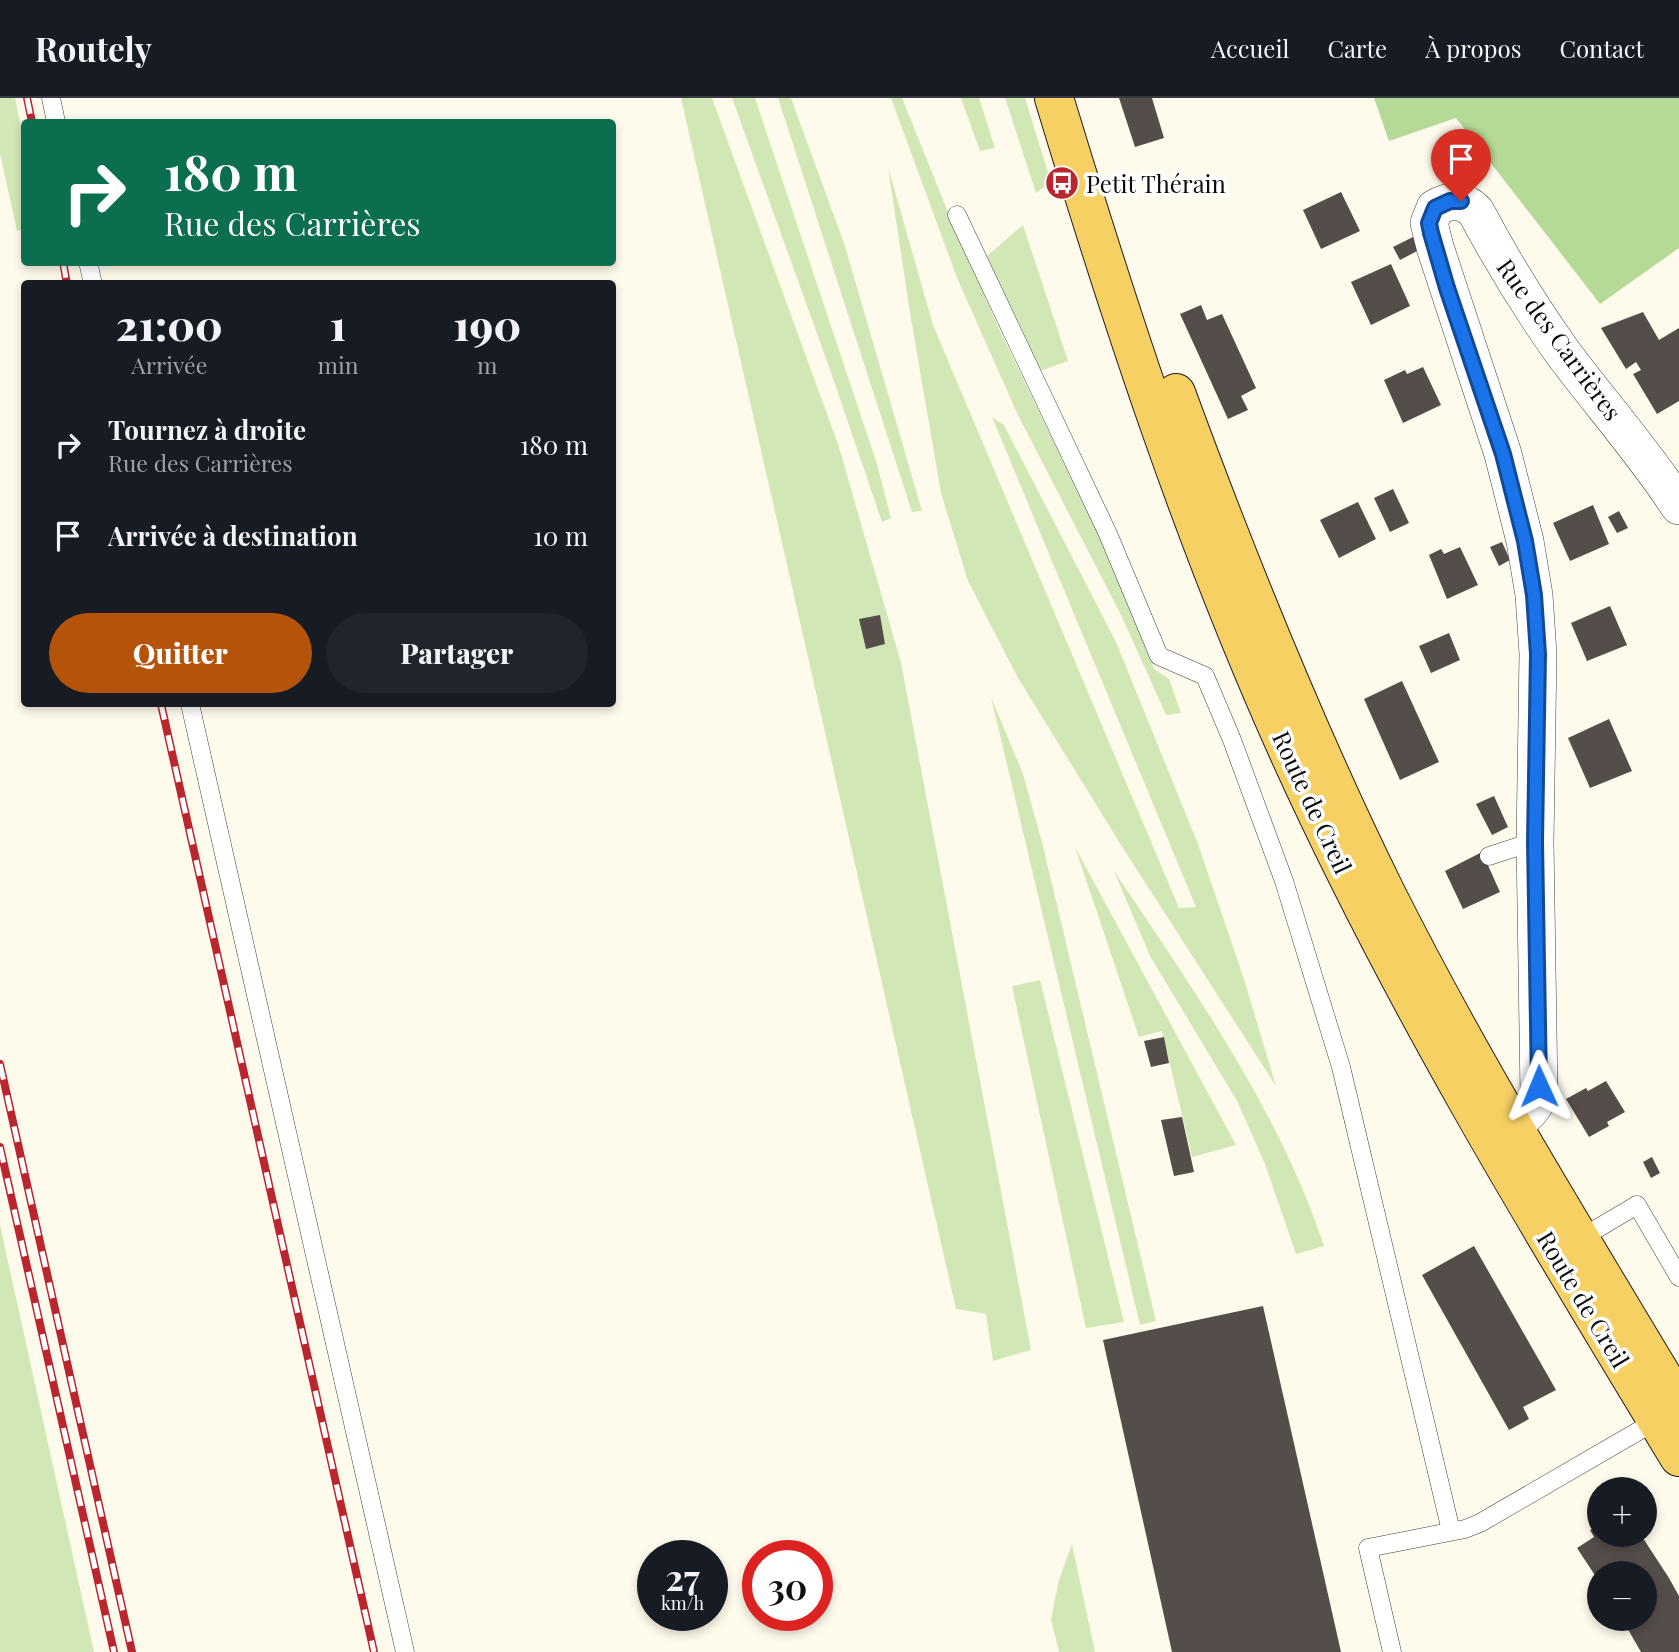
<!DOCTYPE html>
<html lang="fr">
<meta charset="utf-8">
<style>
:root{--surface:#171b24;--page:#20242c;--text:#f1f3f6;--muted:#9ea1a6;--line:#363941;--accent:#b45309}
body{margin:0;font-family:"Playfair Display",serif;background:var(--page);color:var(--text);height:100vh;display:flex;flex-direction:column;font-size:26px;white-space:nowrap}
*{box-sizing:border-box;margin:0}
p{font-size:23px;color:var(--muted)}
.icon{flex:none;width:38px;height:38px;fill:none;stroke:currentColor;stroke-width:2;stroke-linecap:round;stroke-linejoin:round}
.map{position:relative;flex:1;overflow:hidden}
.details{position:absolute;left:21px;top:182px;width:595px;height:427px;display:flex;flex-direction:column;background:var(--surface);border-radius:7px;box-shadow:0 4px 10px #0003}
.details>*{flex:none}
.hud{position:absolute;left:21px;top:21px;width:595px;height:147px;border-radius:7px;box-shadow:0 4px 10px #0003;background:#0b6e4f;color:#fff;overflow:hidden}
.tools{position:absolute;left:1587px;top:1379px;display:grid;gap:14px}
.tools a{display:grid;place-items:center;width:70px;height:70px;border-radius:50%;background:var(--surface);box-shadow:0 4px 10px #0003;font-size:35px}
.speed{position:absolute;left:637px;top:1442px;display:flex;gap:14px;font-size:35px;font-weight:700;text-align:center}
.speed>*{display:grid;place-content:center;width:91px;height:91px;border-radius:50%;background:var(--surface);box-shadow:0 4px 10px #0003;line-height:1}
.speed small{font-size:18px;font-weight:400}
.speed .limit{border:10px solid #d22;background:#fff;color:#111}
.pin{position:absolute;display:grid;place-items:center;width:60px;height:60px;color:#fff;margin:-72px -30px;border-radius:50% 50% 50% 0;rotate:-45deg;box-shadow:0 0 7px #0007}
.pin .icon{rotate:45deg}
.me{position:absolute;width:77px;margin:-38px;rotate:359deg;stroke-linejoin:round;filter:drop-shadow(0 0 5px #0008)}
.turn{display:flex;align-items:center;gap:24px;height:147px;padding:0 28px;font-size:32px}
.turn .icon{width:91px;height:91px;stroke-width:2.5}
.turn b{display:block;font-size:49px;line-height:60px}
.eta{display:flex;justify-content:space-evenly;align-items:center;height:119px;text-align:center}
.eta b{font-size:42px;font-weight:800;line-height:49px}
.action{display:flex;gap:14px;margin-top:auto;padding:14px 28px}
.action a{flex:1;height:80px;border-radius:42px;background:var(--accent);color:#fff;font-size:28px;font-weight:800;line-height:80px;text-align:center}
.action a+a{background:var(--page);color:var(--text)}
ul{padding:0;list-style:none}
li{display:flex;align-items:center;gap:21px;height:91px;padding:0 28px}
li div{flex:1}
li b{display:block;font-size:26px}
li em{font-style:normal}
header{display:flex;align-items:center;gap:42px;box-sizing:border-box;height:98px;padding:0 35px;background:var(--surface);border-bottom:2px solid var(--line)}
header strong{font-size:33px}
nav{display:flex;gap:38px;margin-inline-start:auto;font-size:24px}
.map>svg:first-child{display:block}
.green{fill:#d1e8b6}
.forest{fill:#b5d996}
.building{fill:#554d49}
.lines{fill:none;stroke-linecap:round;stroke-linejoin:round}
.service-casing{stroke:#3f3f3f;stroke-width:19}
.minor-casing{stroke:#3f3f3f;stroke-width:38}
.primary-casing{stroke:#1d1d1d;stroke-width:40}
.service{stroke:#fff;stroke-width:18}
.minor{stroke:#fff;stroke-width:37}
.primary{stroke:#f7d064;stroke-width:38}
.rail-casing{stroke:#ba2630;stroke-width:8}
.rail{stroke:#fff;stroke-width:5;stroke-dasharray:16;stroke-linecap:butt}
.route-casing{stroke:#114b97;stroke-width:18}
.route{stroke:#1a73e8;stroke-width:12}
.labels{text-anchor:middle;dominant-baseline:central;stroke-width:7;stroke-linejoin:round;paint-order:stroke}
.poi-label{font-size:24px;fill:#0c0c0c;stroke:#fff;text-anchor:start}
.street-label{font-size:24px;fill:#0c0c0c;stroke:#fff}
</style>
<header>
<strong>Routely</strong>
<nav><a>Accueil</a><a>Carte</a><a>À propos</a><a>Contact</a></nav>
</header>
<div class="map">
<svg width="1679" height="1554" viewBox="0 0 1679 1554">
<rect width="100%" height="100%" fill="#fffbec"/>
<g class="green">
<polygon points="0,0 15,0 24,42 24,131 17,133 0,56"/>
<polygon points="681,0 712,0 839,349 901,565 1031,1252 993,1263 986,1216 956,1211"/>
<polygon points="732,0 755,0 877,366 891,420 882,424 828,266"/>
<polygon points="778,0 791,0 845,148 922,413 912,414"/>
<polygon points="891,0 902,0 956,134 1002,237 1134,511 1154,571 1169,581 1181,615 1166,617 1121,517 1017,315 957,180"/>
<polygon points="961,0 979,0 995,50 980,53"/>
<polygon points="1005,0 1025,0 1051,84 1036,95"/>
<polygon points="888,69 933,227 1179,810 1196,809 992,319 1004,327 1116,544 1198,746 1244,881 1276,988 1121,747 1018,580 968,483 941,395 910,215"/>
<polygon points="1023,127 1068,263 1034,275 987,158"/>
<polygon points="991,599 1023,676 1042,744 1156,1223 1140,1227"/>
<polygon points="1075,749 1236,1047 1192,1059 1162,933 1139,939"/>
<path d="M1114 773C1193 891 1279 1012 1324 1148L1296 1156 1265 1066 1237 1003 1150 858Z"/>
<polygon points="1040,882 1124,1224 1086,1230 1012,888"/>
<polygon points="0,1127 94,1554 0,1554"/>
<polygon points="1072,1446 1095,1554 1059,1554 1051,1521 1059,1482"/>
</g>
<polygon class="forest" points="1374,0 1679,0 1679,150 1600,206 1456,20 1389,43"/>
<g class="building">
<polygon points="1119,0 1152,0 1164,40 1135,49"/>
<polygon points="1341,94 1360,133 1321,151 1303,112"/>
<polygon points="1415,138 1421,151 1400,162 1393,149"/>
<polygon points="1391,166 1410,208 1371,227 1351,184"/>
<polygon points="1201,207 1207,222 1222,216 1256,290 1241,298 1248,312 1228,321 1180,216"/>
<polygon points="1643,214 1659,242 1679,230 1679,303 1657,316 1633,276 1641,272 1636,264 1626,271 1601,230"/>
<polygon points="1423,269 1441,307 1403,325 1384,282 1405,272 1407,276"/>
<polygon points="1393,391 1409,425 1390,434 1374,400"/>
<polygon points="1358,404 1376,441 1339,460 1320,422"/>
<polygon points="1593,407 1609,446 1570,463 1553,425"/>
<polygon points="1619,413 1628,430 1617,435 1608,419"/>
<polygon points="1502,444 1510,462 1499,468 1490,449"/>
<polygon points="1460,449 1478,487 1447,501 1429,457 1441,451 1444,456"/>
<polygon points="1610,508 1627,547 1587,563 1571,525"/>
<polygon points="880,517 885,546 866,551 859,521"/>
<polygon points="1449,535 1460,562 1431,575 1419,548"/>
<polygon points="1402,583 1439,664 1400,682 1364,601"/>
<polygon points="1609,621 1632,673 1590,690 1568,640"/>
<polygon points="1494,698 1508,729 1492,737 1476,706"/>
<polygon points="1482,754 1500,794 1463,811 1445,773"/>
<polygon points="1164,939 1169,965 1151,969 1144,943"/>
<polygon points="1606,983 1625,1014 1607,1024 1609,1028 1589,1039 1566,1001 1586,990 1588,993"/>
<polygon points="1182,1019 1194,1074 1174,1078 1161,1022"/>
<polygon points="1652,1059 1660,1075 1651,1080 1643,1064"/>
<polygon points="1474,1148 1556,1292 1523,1309 1529,1321 1509,1332 1422,1177"/>
<polygon points="1263,1208 1341,1554 1172,1554 1103,1242"/>
<polygon points="1600,1427 1600,1437 1641,1437 1669,1480 1679,1498 1679,1554 1641,1554 1622,1521 1645,1521 1645,1475 1600,1475 1600,1485 1577,1450 1594,1439 1590,1432"/>
</g>
<g class="lines">
<g class="service-casing">
<g id="service">
<polyline points="51,0 56,24"/>
<polyline points="957,117 1108,436 1159,558 1205,578 1232,642 1284,783 1341,969 1451,1433"/>
<polyline points="88,164 93,186"/>
<polyline points="190,606 405,1554"/>
<polyline points="1489,758 1535,743"/>
<polyline points="1576,1143 1637,1107 1679,1179"/>
<polyline points="1392,1554 1368,1450 1465,1431 1480,1425 1661,1320"/>
</g>
</g>
<g class="minor-casing">
<path id="minor" d="M1489 1041C1508 1029 1533 1019 1539 996L1535 743 1538 556 1534 497 1525 443 1503 356 1435 149 1429 125 1435 110C1450 101 1464 101 1476 114 1502 163 1531 210 1563 255 1601 306 1644 354 1679 408"/>
</g>
<g class="primary-casing">
<g id="primary">
<path d="M1054 0C1121 221 1193 442 1288 653 1399 899 1539 1129 1679 1359"/>
<path d="M1176 295C1238 464 1305 631 1385 793 1473 969 1578 1137 1679 1306"/>
</g>
</g>
<use href="#service" class="service"/>
<use href="#minor" class="minor"/>
<use href="#primary" class="primary"/>
<g class="rail-casing">
<g id="rail">
<polyline points="27,0 32,24"/>
<polyline points="63,164 67,186"/>
<polyline points="161,606 374,1554"/>
<polyline points="0,966 132,1554"/>
<polyline points="0,1049 114,1554"/>
</g>
</g>
<use href="#rail" class="rail"/>
</g>
<g class="lines">
<g class="route-casing">
<polyline id="route" points="1461,103 1450,103 1435,110 1429,125 1431,135 1447,190 1503,356 1525,443 1534,497 1538,556 1535,743 1539,988"/>
</g>
<use href="#route" class="route"/>
</g>
<defs>
<g id="bus-disc" transform="scale(1.75)"><circle r="9.5" fill="#ba2630" stroke="#fff"/><path d="M-5-6H5V4H4V6H2V4H-2V6H-4V4H-5ZM-3.5-4V0h7V-4ZM-3.5 1.2v1.5H-2V1.2ZM2 1.2v1.5H3.5V1.2Z" fill="#fff"/></g>
</defs>
<g fill-rule="evenodd">
<use href="#bus-disc" x="1062" y="85"/>
</g>
<g class="labels">
<g class="poi-label">
<text x="1086" y="85">Petit Thérain</text>
</g>
<g class="street-label">
<text transform="translate(1560 241) rotate(54)">Rue des Carrières</text>
<text transform="translate(1313 704) rotate(65)">Route de Creil</text>
<text transform="translate(1584 1201) rotate(59)">Route de Creil</text>
</g>
</g>
</svg>
<div class="tools">
<a>+</a>
<a>−</a>
</div>
<div class="speed"><div>27<small>km/h</small></div><div class="limit">30</div></div>
<div class="pin" style="left:1461px;top:103px;background:#d93025"><svg class="icon" aria-label="arrive" viewBox="0 0 24 24"><path d="M6 21V4h12l-3 4 3 4H6"/></svg></div>
<svg class="me" style="left:1539px;top:988px" viewBox="-20 -20 40 40"><path d="M0-17L14 15 0 8-14 15z" fill="#1a73e8" stroke="#fff" stroke-width="4"/></svg>
<div class="hud">
<div class="turn"><svg class="icon" aria-label="right" viewBox="0 0 24 24"><path d="M7 20v-9h11M14 6l5 5-5 5"/></svg><div><b>180 m</b>Rue des Carrières</div></div>
</div>
<section class="details">
<div class="eta">
<div><b>21:00</b><p>Arrivée</p></div>
<div><b>1</b><p>min</p></div>
<div><b>190</b><p>m</p></div>
</div>
<ul>
<li><svg class="icon" aria-label="right" viewBox="0 0 24 24"><path d="M7 20v-9h11M14 6l5 5-5 5"/></svg><div><b>Tournez à droite</b><p>Rue des Carrières</p></div><em>180 m</em></li>
<li><svg class="icon" aria-label="arrive" viewBox="0 0 24 24"><path d="M6 21V4h12l-3 4 3 4H6"/></svg><div><b>Arrivée à destination</b></div><em>10 m</em></li>
</ul>
<div class="action"><a>Quitter</a><a>Partager</a></div>
</section>
</div>
